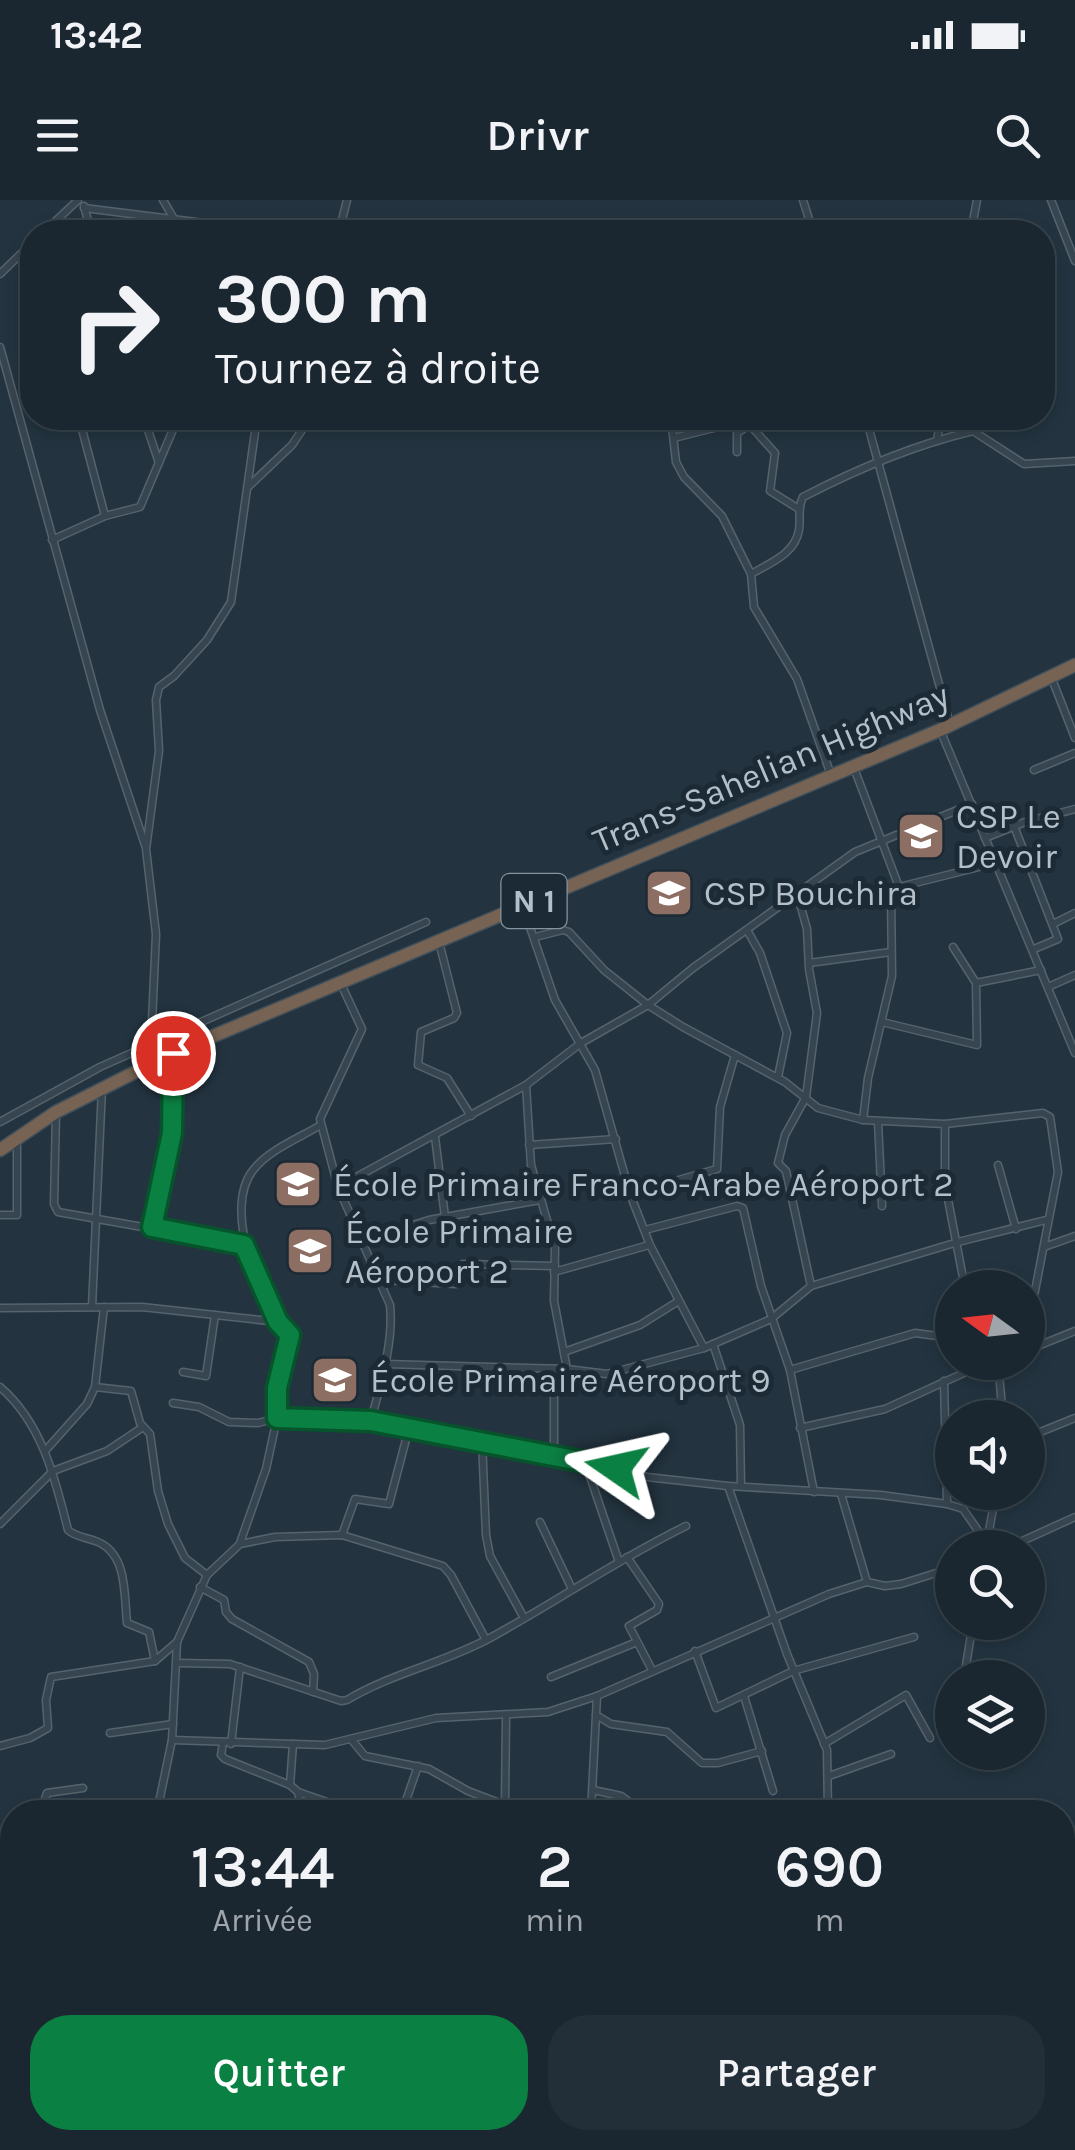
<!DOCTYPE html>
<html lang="fr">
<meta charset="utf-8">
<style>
:root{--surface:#1a2730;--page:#232f38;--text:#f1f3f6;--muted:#9fa5ab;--line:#38444c;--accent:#0b8043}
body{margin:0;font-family:Karla,sans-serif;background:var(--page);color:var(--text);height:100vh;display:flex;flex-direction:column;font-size:38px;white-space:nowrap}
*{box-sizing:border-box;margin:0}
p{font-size:32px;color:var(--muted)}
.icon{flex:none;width:55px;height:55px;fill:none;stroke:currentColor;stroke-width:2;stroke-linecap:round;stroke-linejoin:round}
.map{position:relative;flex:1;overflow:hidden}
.panel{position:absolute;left:0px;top:1600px;width:1075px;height:350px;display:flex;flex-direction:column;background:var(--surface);border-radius:40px 40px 0 0;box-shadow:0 5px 15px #0003,0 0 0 2px var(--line)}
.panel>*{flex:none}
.guide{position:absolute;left:20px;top:20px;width:1035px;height:210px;border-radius:40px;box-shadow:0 5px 15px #0003,0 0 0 2px var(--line);background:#1a2730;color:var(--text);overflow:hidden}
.needle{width:65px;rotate:285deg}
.fabs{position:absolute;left:935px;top:1070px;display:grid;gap:20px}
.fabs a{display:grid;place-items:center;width:110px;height:110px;border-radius:50%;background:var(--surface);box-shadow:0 5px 15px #0003,0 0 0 2px var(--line);font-size:50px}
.pin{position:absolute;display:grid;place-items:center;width:85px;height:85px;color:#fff;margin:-42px;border:5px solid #fff;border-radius:50%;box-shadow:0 2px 10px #0007}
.me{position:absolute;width:110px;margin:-55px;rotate:281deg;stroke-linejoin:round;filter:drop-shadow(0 0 8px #0008)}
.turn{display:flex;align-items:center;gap:35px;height:210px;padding:0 30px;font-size:45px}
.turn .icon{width:130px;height:130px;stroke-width:2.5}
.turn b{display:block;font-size:70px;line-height:85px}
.eta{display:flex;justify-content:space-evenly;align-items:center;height:170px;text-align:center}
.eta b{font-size:60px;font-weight:600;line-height:70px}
.action{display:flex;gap:20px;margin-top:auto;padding:20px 30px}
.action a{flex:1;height:115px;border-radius:40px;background:var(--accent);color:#fff;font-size:40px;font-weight:600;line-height:115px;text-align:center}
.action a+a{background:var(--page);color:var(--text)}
.status{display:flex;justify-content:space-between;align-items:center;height:70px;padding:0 50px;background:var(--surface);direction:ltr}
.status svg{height:28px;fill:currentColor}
header{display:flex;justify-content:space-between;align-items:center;height:130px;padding:0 30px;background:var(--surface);font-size:45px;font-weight:600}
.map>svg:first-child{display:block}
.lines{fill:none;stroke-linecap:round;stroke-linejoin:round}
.street-casing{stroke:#55636d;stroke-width:9}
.highway-casing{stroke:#42505a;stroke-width:15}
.street{stroke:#374550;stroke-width:6}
.highway{stroke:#766353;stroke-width:12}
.route-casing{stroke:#07532c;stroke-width:25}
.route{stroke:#0b8043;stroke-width:18}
.labels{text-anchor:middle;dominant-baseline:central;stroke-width:10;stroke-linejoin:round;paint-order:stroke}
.shield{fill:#1c2a35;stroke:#86939d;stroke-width:2.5}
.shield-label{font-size:32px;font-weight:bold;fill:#b3c0ca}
.street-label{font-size:35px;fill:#b3c0ca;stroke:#1c2a35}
.poi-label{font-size:35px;fill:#b3c0ca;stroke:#1c2a35;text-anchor:start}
</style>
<div class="status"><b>13:42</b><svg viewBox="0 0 49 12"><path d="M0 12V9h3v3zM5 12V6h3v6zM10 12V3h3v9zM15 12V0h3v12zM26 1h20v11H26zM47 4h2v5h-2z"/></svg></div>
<header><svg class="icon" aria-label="menu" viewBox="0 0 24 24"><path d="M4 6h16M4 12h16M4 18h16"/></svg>Drivr<svg class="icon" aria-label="search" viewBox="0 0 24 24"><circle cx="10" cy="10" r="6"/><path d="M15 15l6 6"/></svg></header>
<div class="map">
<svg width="1075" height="1950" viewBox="0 0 1075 1950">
<rect width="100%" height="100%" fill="#233440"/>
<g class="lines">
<g class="street-casing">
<g id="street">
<polyline points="163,0 174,19"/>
<polyline points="803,0 813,32"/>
<polyline points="1051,0 1075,61"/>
<polyline points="84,6 91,32"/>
<polyline points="84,8 275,32"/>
<polyline points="44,32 78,0"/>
<polyline points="339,32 347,0"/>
<polyline points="689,32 694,27"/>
<polyline points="971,32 977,0"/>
<polyline points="0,74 32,43"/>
<polyline points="0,147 100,510 145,645"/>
<polyline points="79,218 105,316"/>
<polyline points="144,218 159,263"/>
<polyline points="671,218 676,262 684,277 722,316 751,374 754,407 797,479 831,575"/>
<polyline points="866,218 950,524"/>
<polyline points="674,238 714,228"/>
<polyline points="937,240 941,218"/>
<polyline points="737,252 737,233 750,225 775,253 770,291 799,309"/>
<polyline points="248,287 292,245 310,218"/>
<polyline points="52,340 105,316 140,307 178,218"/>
<path d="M751 374C770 363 795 354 799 330 801 317 797 309 803 297 857 269 914 245 973 231L1024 264 1075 261"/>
<polyline points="1052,479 1075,538"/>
<polyline points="941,532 1075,853"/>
<polyline points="854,568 899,687 891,691 892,776 868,878 863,920"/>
<polyline points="1034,570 1075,553"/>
<polyline points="1014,626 1058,739 1034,749"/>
<polyline points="985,638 1025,622 1075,609"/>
<polyline points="899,687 995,663"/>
<polyline points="797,693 807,729 809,769 817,813 806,897 785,935 778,963 786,971 811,1086"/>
<polyline points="523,707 555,800 595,870 630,994 650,1045 704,1148"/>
<polyline points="1053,724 1075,713"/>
<polyline points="747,730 760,753 787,833 778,877"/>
<polyline points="535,737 563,730 569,732 604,770 648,805 683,827 785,882 818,908 863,920 945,924 945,984 965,1088"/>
<polyline points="439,742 457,813 454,818 421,832 418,865 447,878 471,916"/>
<polyline points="809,763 891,752"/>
<polyline points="976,783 1041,770"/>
<polyline points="341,784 362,829 320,919 338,987 526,885 581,843 648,805 693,768 855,652 972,604"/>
<polyline points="1048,787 1075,775"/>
<polyline points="882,822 977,845 976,783 953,747"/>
<polyline points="151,844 156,734 146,649 159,551 156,500 159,487 174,476 207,440 231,402 257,218"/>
<polyline points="526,885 531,965 555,1048 554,1101 567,1169"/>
<polyline points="56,913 54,1004 58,1012 244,1045"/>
<polyline points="878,921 882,1006"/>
<polyline points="0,922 100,867 426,722"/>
<polyline points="945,924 1043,913 1050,917 1058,972 1028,1127"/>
<polyline points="435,937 445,1017"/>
<polyline points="529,945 616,939"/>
<polyline points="998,965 1016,1029"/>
<path d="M338 987 390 1105C394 1143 380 1184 371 1221"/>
<polyline points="630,994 717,969 720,907 735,855"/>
<polyline points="0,1015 17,1015 17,939"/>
<polyline points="152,1027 172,933 173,855"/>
<polyline points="645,1030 737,1006 743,1008 761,1086 790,1170 814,1292"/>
<polyline points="361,1041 429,1020 540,1000"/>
<polyline points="1044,1047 1075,1036"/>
<polyline points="554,1072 649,1045"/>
<polyline points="382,1080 456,1084 463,1064 555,1066"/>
<polyline points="92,1107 102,888"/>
<polyline points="0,1108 142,1107 278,1122"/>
<polyline points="713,1144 740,1225 741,1286"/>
<polyline points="1028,1150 1075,1131"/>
<polyline points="564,1152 640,1125 677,1102"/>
<polyline points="998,1162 1003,1218"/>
<polyline points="385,1164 567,1169 607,1174 704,1148 771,1119 811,1086 958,1042 1046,1020"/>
<polyline points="790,1170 915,1133 952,1138"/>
<polyline points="183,1172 206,1176 215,1115"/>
<polyline points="944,1181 947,1304"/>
<path d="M0 1187C42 1223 55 1278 68 1330 77 1338 87 1337 98 1342 128 1355 124 1396 127 1423L149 1432 155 1461"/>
<polyline points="95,1187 131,1191 140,1223 150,1234 158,1291 168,1324 185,1358 207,1375"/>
<polyline points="173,1203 199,1207 229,1222 258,1223 277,1218 371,1221 436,1232 647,1277 728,1286 881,1295 947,1304 963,1309 986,1342"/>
<polyline points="800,1228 885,1209 966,1172 995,1162"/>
<polyline points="1028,1237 1075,1218"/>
<polyline points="482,1241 486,1335 490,1356 524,1418"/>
<polyline points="45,1251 87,1204 95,1187 104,1107"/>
<polyline points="554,1257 554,1169"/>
<polyline points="585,1262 619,1362"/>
<polyline points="728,1286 787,1454 827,1550 828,1612"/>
<polyline points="841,1294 867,1382"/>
<polyline points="540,1322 572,1389"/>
<polyline points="0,1324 53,1271 107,1251 143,1227"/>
<polyline points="342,1335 355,1299 389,1304 409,1228"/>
<path d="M240 1343 266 1269 277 1218V1188L290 1135C260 1103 221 1008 254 969 269 950 299 938 319 926"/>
<polyline points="986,1348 996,1292"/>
<polyline points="1007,1348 1075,1317"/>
<polyline points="627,1357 659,1404 657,1410 629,1426 652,1470"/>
<polyline points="200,1387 224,1400 226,1412 232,1419 309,1462 314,1474 313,1492"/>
<polyline points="695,1451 716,1508 793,1471 914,1437"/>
<path d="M177 1463 230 1464 341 1501 347 1500C392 1473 444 1463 490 1438 556 1402 618 1359 686 1326"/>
<polyline points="551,1477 637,1442"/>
<polyline points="964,1478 973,1422"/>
<polyline points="744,1496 773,1591"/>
<polyline points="596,1515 611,1524 667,1532 702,1563 718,1563 762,1551"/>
<polyline points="110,1533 173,1524"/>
<polyline points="351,1539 365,1556 429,1569 468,1591 505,1605 597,1612"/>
<polyline points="172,1540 325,1545 436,1518 548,1512 597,1496 829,1394 867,1382 885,1386 901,1384 952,1368"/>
<polyline points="223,1543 221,1555 225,1559 290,1585 298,1592 356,1612"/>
<polyline points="231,1544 240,1467"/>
<polyline points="824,1544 906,1495 930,1538"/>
<polyline points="0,1546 30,1538 48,1528 46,1500 51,1477 155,1461 177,1442"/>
<polyline points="829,1576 891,1554"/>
<polyline points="290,1585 293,1544"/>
<polyline points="593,1590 621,1596 643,1612"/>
<polyline points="298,1592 302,1612"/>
<polyline points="505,1605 506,1516"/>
<polyline points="48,1612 45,1599 47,1593 83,1588"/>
<polyline points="114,1612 159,1603"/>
<polyline points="157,1612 172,1540 177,1442 207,1375 240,1344 275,1337 342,1335 443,1366 451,1375 486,1440"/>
<polyline points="402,1612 418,1566"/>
<polyline points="591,1612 597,1496"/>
<polyline points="0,1632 12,1631"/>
<polyline points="1062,1657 1075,1659"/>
<polyline points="0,1676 12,1676"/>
<polyline points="0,1745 12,1747"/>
<polyline points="1062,1745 1075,1747"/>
<polyline points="0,1811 12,1814"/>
<polyline points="1062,1832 1075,1834"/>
<polyline points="0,1882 12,1885"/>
<polyline points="149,1938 151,1950"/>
<polyline points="293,1938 349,1950"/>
<polyline points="541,1938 543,1950"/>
<polyline points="570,1938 576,1950"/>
<polyline points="807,1938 810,1950"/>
<polyline points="0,1946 15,1950"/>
<polyline points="58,1950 64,1938"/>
<polyline points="602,1950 626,1938"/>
<polyline points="1024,1950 1026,1938"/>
</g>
</g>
<g class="highway-casing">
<polyline id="highway" points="0,950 56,912 173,853 940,530 1075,465"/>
</g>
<use href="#street" class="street"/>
<use href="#highway" class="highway"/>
</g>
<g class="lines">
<g class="route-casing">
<polyline id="route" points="173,853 172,933 152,1027 244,1045 278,1122 290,1135 277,1188 277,1218 371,1221 616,1268"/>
</g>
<use href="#route" class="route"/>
</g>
<defs>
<g id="school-square" transform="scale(2.5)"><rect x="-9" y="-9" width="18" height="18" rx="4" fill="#8d6e63" stroke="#1c2a35"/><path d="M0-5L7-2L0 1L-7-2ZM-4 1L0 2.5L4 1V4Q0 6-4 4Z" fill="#fff"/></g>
</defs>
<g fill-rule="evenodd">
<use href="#school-square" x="921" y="636"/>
<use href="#school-square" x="669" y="693"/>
<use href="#school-square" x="298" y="984"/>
<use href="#school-square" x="310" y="1051"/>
<use href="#school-square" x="335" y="1180"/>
</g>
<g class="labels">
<rect class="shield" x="501.5" y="674" width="65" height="54" rx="8"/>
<g class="shield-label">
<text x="534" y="701">N 1</text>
</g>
<g class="street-label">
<text transform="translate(771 568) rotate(-23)">Trans-Sahelian Highway</text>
</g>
<g class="poi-label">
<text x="956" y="616">CSP Le<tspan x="956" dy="40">Devoir</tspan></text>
<text x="704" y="693">CSP Bouchira</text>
<text x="333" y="984">École Primaire Franco-Arabe Aéroport 2</text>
<text x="345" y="1031">École Primaire<tspan x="345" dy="40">Aéroport 2</tspan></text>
<text x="370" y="1180">École Primaire Aéroport 9</text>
</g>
</g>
</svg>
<div class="fabs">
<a><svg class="needle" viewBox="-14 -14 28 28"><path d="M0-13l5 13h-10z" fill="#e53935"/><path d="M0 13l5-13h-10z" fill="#9fa5ab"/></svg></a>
<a><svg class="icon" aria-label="sound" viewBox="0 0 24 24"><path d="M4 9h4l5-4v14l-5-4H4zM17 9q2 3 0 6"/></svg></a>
<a><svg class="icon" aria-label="search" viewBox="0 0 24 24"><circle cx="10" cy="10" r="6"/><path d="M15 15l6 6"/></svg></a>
<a><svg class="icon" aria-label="layers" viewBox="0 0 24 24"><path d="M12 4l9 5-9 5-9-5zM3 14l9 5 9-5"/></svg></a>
</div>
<div class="pin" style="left:173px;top:853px;background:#d93025"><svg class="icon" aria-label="arrive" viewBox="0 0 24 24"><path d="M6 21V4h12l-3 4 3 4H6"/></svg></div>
<svg class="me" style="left:616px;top:1268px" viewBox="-20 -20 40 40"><path d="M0-17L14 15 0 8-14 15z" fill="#0b8043" stroke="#fff" stroke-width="4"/></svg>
<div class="guide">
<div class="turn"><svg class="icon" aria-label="right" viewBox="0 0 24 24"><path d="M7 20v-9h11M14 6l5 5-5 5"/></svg><div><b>300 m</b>Tournez à droite</div></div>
</div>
<section class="panel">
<div class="eta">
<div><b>13:44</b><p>Arrivée</p></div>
<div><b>2</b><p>min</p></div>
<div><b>690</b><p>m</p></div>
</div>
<div class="action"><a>Quitter</a><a>Partager</a></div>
</section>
</div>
